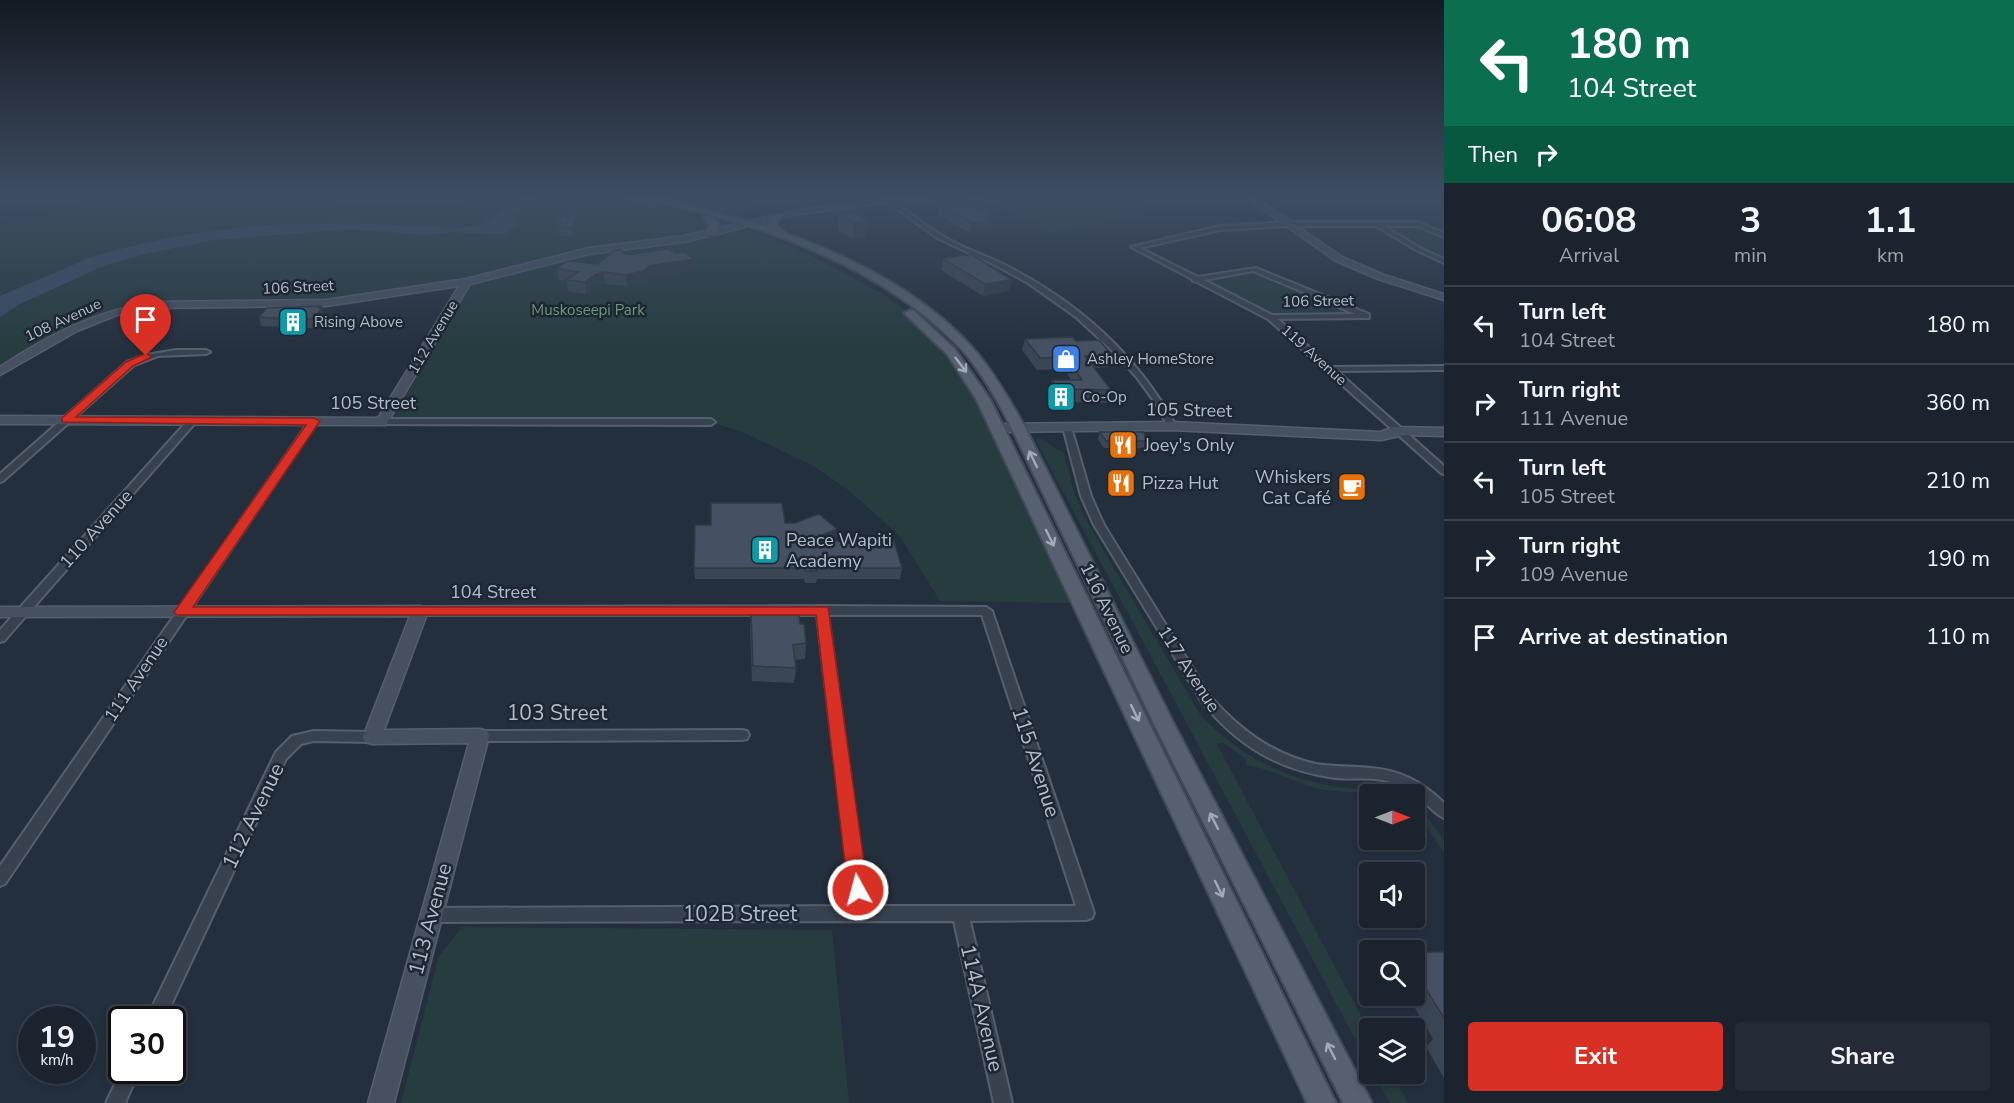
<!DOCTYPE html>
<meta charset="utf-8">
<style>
:root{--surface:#1b232e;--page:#242b36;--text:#f1f3f6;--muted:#a0a4aa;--line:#39404a;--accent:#d93025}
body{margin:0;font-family:"Nunito Sans",sans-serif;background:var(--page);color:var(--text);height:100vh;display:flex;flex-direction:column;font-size:22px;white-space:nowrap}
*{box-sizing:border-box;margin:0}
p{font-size:20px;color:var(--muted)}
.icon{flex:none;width:33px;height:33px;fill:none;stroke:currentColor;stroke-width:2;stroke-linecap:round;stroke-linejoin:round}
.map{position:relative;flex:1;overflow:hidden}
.panel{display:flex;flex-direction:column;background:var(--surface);width:570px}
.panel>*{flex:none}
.guide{background:#0b6e4f;color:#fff;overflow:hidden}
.needle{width:39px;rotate:90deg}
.controls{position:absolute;left:1359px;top:784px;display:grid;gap:12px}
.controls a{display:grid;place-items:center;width:66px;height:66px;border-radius:6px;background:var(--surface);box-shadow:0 3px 9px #0003,0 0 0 2px var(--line);font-size:30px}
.speed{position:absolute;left:18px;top:1006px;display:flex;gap:12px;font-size:30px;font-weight:700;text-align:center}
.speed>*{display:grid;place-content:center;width:78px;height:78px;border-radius:50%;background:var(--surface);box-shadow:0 3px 9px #0003,0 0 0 2px var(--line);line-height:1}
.speed small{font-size:15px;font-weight:400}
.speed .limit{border:3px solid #111;border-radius:9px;background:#fff;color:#111}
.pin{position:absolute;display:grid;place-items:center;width:51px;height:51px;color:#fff;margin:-62px -26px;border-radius:50% 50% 50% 0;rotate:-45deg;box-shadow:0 0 6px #0007}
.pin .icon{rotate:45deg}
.me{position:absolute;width:66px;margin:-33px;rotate:353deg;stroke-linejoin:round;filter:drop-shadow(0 0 4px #0008)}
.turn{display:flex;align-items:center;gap:21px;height:126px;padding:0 24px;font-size:27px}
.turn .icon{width:78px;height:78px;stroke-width:2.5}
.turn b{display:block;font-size:42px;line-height:51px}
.then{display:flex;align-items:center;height:57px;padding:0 24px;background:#0003;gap:12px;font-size:22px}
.eta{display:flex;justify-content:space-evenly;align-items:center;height:102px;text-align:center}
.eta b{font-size:36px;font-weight:700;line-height:42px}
.cta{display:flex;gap:12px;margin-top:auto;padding:12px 24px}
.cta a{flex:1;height:69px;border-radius:6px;background:var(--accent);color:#fff;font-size:24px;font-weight:700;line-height:69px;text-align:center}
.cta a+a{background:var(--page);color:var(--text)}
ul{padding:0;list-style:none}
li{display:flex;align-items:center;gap:18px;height:78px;padding:0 24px;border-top:2px solid var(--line)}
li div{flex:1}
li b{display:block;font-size:22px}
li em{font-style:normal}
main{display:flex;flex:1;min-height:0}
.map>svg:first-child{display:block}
.green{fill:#263c3f}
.water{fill:#394c67}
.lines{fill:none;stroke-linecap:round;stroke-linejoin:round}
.street-casing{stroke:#565f6c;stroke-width:4}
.secondary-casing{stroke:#565f6c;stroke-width:3}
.primary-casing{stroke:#414a57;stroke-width:4}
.street{fill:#38414e;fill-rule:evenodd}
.secondary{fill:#465061;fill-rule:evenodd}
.primary{fill:#56606e;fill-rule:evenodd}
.wall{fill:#3b4654}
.shaded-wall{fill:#303945}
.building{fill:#455162;stroke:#303945;stroke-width:1.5}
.oneway{stroke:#a1aab7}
.route{fill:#d93025;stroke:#8d1f18;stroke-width:1.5}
.labels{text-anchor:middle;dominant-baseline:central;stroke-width:5;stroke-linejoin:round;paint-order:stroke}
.far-street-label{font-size:15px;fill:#b4bcc9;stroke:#1d2633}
.far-park-label{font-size:15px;fill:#6b9a76;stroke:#1d2633}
.far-poi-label{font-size:15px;fill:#b4bcc9;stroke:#1d2633;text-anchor:start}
.street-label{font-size:18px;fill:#b4bcc9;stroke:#1d2633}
.poi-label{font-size:18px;fill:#b4bcc9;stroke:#1d2633;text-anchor:start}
.near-street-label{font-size:21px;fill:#b4bcc9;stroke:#1d2633}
</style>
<main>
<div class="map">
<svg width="1444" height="1103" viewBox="0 0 1444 1103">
<rect width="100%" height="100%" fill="#242f3e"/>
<g class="green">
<polygon points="219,197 205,205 294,203 389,213 455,214 482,197 616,197 750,231 802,251 881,293 911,314 938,338 997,428 1071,603 940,601 899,535 847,489 815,467 745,433 711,422 389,426 472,279 354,301 164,305 118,312 94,321 0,371 0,227 116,199"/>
<polygon points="659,197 815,197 761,203 732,215"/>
<polygon points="985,197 1126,197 1143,214 1138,219 1050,233"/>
<polygon points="1398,226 1420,227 1444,237 1444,257 1429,251 1392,228"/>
<polygon points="1256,272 1349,311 1343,314 1268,314 1206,283 1206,281"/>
<path d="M1037 437 1064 453 1074 492 1087 522 1201 716C1241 757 1289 781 1346 788 1367 791 1385 785 1405 795H1392L1387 792C1362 792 1337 794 1313 787 1290 781 1269 768 1246 765V759L1224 743 1217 744 1369 1031V1065L1036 441Z"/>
<polygon points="1415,800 1444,840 1444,852 1415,811"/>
<polygon points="462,927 832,930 849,1103 401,1103 439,956"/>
<polygon points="1374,1074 1392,1074 1408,1103 1390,1103"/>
</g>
<polygon class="water" points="523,197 539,197 511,216 514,222 519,225 505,234 449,232 426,235 351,229 214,240 140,255 101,267 18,305 0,317 0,296 94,256 139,244 190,234 263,225 348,223 462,228 481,225"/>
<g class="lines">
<g class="street-casing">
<g id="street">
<path d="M885 198H889C906 210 923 224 941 235 961 248 985 255 1007 266 1080 304 1136 354 1176 426L1175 428H1169L1154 401 1138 379 1119 357 1076 317 1028 283 995 265 937 238 885 200Z"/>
<path d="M1287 222H1418L1444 233V237L1417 226H1384L1420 248 1444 259V263L1416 250 1376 226H1287L1220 230 1140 248 1198 277 1256 268 1369 314V318H1366L1278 319 1331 367 1444 366V370L1337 371 1444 466V474L1441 473 1268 319 1197 282 1193 281 1192 279 1131 247 1220 226ZM1253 271 1355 314 1272 315 1204 280Z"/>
<polygon points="176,350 206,350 210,352 206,354 158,356 133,366 3,481 0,482 0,474 127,362 146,355"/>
<polygon points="192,418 195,419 195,423 4,641 0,642 0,630 189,419"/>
<polygon points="314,418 318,421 5,884 0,886 0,866 311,419"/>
<polygon points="382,419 711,419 715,422 711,425 379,424 379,420"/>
<path d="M1067 424 1071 427 1091 496 1104 525 1210 696C1239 729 1273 755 1316 764 1335 767 1353 766 1371 768 1400 770 1424 783 1444 803V818C1437 815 1432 809 1426 804 1416 794 1404 786 1391 782 1373 776 1354 780 1335 778 1278 770 1238 746 1202 702L1094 525 1081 496 1063 427Z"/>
<path d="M822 606 986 607 992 611 1094 913 1092 918 1086 920 970 921 1012 1103H994L954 921 431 922 425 920 423 915 425 910 431 908 852 906 817 615H420L414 611 420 607ZM828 615H982L1076 906H868Z"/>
<polygon points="742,730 747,731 749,735 747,739 742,740 480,741 475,740 473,736 475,732 480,731"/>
<polygon points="314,731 372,732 377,733 379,737 377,741 372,742 314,741 301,744 286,759 164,1020 146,1020 276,752 292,736"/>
<polygon points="122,1069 122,1071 139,1071 125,1103 106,1103"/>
</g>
</g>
<g class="secondary-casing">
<g id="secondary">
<path d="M903 197H930L794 215 684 242 589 254 470 284 386 425 0 424V416L378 418 459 286 326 306 155 308 117 315 77 331 0 375V367C48 335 97 310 155 302L326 300 466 279 589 248 684 236 794 211Z"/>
<polygon points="1245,197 1255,197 1342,257 1384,275 1444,294 1444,300 1378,279 1336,261"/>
<polygon points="1172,422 1381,432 1393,427 1444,428 1444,436 1404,435 1381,440 1172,430 997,432 991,428 997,424"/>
<polygon points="420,606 426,607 428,611 384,730 480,729 487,731 489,736 394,1103 368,1103 469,743 372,744 365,742 363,737 410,616 0,617 0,607"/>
</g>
</g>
<g class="primary-casing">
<g id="primary">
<path d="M621 197H659L768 227 769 219 777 214H783L784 216 777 222V225L786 233C857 260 928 295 978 354 996 376 1011 402 1025 427L1174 724 1372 1103H1343L1154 724 1011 427C997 400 982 373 962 350 896 280 802 240 711 215L720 225 713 235H707L705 233 710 225 704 217 708 214 659 203V206L656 207Z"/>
<polygon points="910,310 914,311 955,349 990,399 1336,1103 1307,1103 976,399 947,354 906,315 904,313"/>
</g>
</g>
<use href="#street" class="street"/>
<use href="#secondary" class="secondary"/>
<use href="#primary" class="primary"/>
</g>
<g class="wall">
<polygon points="995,202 993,212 989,214 992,216 990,230 970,233 937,214 939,204"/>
<polygon points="854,213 866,237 852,239 838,230 840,215"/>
<polygon points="557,218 578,221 573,236 560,236 559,227 558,226"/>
<polygon points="624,253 694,270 649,278 644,283 627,286 605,284 597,286 586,294 568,291 567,281 559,280 557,268 597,264"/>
<polygon points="943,259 1012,280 1009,291 983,296 941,270"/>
<polygon points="321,306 324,317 316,328 305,328 298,336 284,336 281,327 261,326 259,317"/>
<polygon points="1025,339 1076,341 1112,355 1109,367 1094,368 1111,390 1108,403 1055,402 1049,392 1052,380 1071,380 1064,369 1037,370 1022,350"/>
<polygon points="1100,432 1149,441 1146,448 1104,448 1098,439"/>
<polygon points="785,523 795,523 837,529 836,540 835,541 902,568 900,579 817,579 816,583 805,583 804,579 695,579 694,568"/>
<polygon points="751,615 800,624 806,643 805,659 795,660 796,668 794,683 752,681 750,630"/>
<polygon points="1414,952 1444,952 1444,1078 1426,1047 1433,1039 1408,996 1414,996"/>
</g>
<g class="shaded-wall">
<polygon points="995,202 993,212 977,218 978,208"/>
<polygon points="577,213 578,221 573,236 572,228"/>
<polygon points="986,216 992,216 990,230 970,233 972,223"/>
<polygon points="868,221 866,237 852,239 853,223"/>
<polygon points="694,259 694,270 649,278 644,283 627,286 626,275 649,266"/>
<polygon points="604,272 605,284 597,286 586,294 585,282 596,274"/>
<polygon points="1012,280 1009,291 983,296 985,284"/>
<polygon points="321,306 324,317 316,328 313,319"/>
<polygon points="303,319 305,328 298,336 296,327"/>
<polygon points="837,529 836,540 807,552 808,541"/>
</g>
<g class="building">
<polygon points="971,197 979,197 995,202 978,208 992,216 986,216 991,220 972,223 939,204"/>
<polygon points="577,213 572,228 559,228 561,222 557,218"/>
<polygon points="854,213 868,221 853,223 840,215"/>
<polygon points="668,249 676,253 685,252 694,259 649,266 643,271 626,275 604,272 596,274 585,282 566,280 578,272 557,268 567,261 597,264 615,250 621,250 624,253 632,254"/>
<polygon points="971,254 1012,280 985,284 943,259"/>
<polygon points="321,306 319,308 322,308 313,319 303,319 296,327 281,326 288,319 259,317 267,308"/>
<polygon points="1072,337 1076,341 1099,340 1112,355 1085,356 1111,390 1058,389 1052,380 1082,380 1067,357 1040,358 1025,339"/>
<polygon points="1100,432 1143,432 1149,441 1106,441"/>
<polygon points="711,503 782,503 785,523 795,523 819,514 837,529 808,541 894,541 902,568 817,568 817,571 806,571 805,568 694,568 695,525 711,525"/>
<polygon points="751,615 799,615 800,624 804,624 806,643 793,645 796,668 753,666"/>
<polygon points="1414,952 1444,952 1444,1018 1414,970"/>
</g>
<defs><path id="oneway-shaft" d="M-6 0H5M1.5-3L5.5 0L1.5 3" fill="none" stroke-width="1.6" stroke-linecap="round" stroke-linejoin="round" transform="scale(1.5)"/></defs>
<g class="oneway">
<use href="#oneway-shaft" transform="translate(961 365) rotate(53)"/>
<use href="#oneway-shaft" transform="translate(1033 459) rotate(-116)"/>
<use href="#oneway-shaft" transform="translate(1050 538) rotate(64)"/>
<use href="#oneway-shaft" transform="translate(1135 713) rotate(64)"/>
<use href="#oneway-shaft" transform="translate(1214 821) rotate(-117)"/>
<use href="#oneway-shaft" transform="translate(1219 889) rotate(64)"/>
<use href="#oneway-shaft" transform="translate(1331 1051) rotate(-117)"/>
</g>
<linearGradient id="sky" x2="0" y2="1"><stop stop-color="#141a22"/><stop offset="0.56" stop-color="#3f4d63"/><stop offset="1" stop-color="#3f4d63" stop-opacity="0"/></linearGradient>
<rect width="1444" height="352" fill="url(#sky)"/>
<polygon class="route" points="146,353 151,356 150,358 133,366 76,417 314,418 320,421 193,607 828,607 868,890 865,897 858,899 851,897 848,890 816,615 177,615 174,612 177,608 306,425 62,422 62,418 126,362"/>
<defs>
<g id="building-square" transform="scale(1.5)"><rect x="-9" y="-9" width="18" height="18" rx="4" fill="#0f9aa8" stroke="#1d2633"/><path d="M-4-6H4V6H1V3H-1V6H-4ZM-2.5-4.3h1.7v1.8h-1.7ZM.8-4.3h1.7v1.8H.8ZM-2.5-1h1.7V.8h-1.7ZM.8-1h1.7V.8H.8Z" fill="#fff"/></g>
<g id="shop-square" transform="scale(1.5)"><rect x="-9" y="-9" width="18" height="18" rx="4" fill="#3f7fe0" stroke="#1d2633"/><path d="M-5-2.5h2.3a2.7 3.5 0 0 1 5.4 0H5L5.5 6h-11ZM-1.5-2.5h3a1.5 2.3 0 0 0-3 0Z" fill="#fff"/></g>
<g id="restaurant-square" transform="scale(1.5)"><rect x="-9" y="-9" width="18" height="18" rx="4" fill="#e8710a" stroke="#1d2633"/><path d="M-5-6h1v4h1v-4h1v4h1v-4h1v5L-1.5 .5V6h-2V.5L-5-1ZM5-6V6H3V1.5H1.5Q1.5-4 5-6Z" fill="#fff"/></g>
<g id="cafe-square" transform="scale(1.5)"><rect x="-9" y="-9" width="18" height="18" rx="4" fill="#e8710a" stroke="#1d2633"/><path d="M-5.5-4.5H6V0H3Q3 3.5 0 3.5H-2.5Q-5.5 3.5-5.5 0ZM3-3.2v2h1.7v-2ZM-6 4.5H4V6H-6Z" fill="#fff"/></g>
</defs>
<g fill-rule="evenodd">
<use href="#building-square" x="293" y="322"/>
<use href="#shop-square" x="1066" y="359"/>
<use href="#building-square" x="1061" y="397"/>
<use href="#restaurant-square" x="1123" y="445"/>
<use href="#restaurant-square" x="1121" y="483"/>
<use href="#cafe-square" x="1352" y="487"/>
<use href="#building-square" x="765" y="550"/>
</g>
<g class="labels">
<g class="far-street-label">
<text transform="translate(298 287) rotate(-3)">106 Street</text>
<text transform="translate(1318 301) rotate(-1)">106 Street</text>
<text transform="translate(63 320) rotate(-25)">108 Avenue</text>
<text transform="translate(433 337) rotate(-59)">112 Avenue</text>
<text transform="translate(1314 355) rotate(42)">119 Avenue</text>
</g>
<g class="far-park-label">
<text x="588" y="310">Muskoseepi Park</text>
</g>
<g class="far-poi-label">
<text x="314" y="322">Rising Above</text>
<text x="1087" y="359">Ashley HomeStore</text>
<text x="1082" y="397">Co-Op</text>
</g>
<g class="street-label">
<text x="373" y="403">105 Street</text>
<text transform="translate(1189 410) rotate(1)">105 Street</text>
<text transform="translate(96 529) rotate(-48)">110 Avenue</text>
<text x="493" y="592">104 Street</text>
<text transform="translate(1107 608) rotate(64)">116 Avenue</text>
<text transform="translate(1189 669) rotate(57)">117 Avenue</text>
<text transform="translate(136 679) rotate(-56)">111 Avenue</text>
</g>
<g class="poi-label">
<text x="1144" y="445">Joey's Only</text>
<text x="1331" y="477" text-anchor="end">Whiskers<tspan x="1331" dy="21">Cat Café</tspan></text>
<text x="1142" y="483">Pizza Hut</text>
<text x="786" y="540">Peace Wapiti<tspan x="786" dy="21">Academy</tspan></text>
</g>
<g class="near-street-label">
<text x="557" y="713">103 Street</text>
<text transform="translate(1036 762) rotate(72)">115 Avenue</text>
<text transform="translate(253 816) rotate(-64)">112 Avenue</text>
<text x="740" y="914">102B Street</text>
<text transform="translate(430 919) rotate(-75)">113 Avenue</text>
<text transform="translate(982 1008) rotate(77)">114A Avenue</text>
</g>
</g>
</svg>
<div class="controls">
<a><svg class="needle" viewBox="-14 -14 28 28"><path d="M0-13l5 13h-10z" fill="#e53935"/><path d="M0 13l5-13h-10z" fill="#a0a4aa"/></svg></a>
<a><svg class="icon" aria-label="sound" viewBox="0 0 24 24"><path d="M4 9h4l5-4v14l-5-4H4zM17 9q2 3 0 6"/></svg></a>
<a><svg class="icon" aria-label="search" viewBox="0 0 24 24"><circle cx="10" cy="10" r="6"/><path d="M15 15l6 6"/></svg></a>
<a><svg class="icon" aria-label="layers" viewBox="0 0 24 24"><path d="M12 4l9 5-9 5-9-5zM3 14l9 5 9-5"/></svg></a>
</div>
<div class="speed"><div>19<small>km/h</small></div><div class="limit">30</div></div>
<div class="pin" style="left:146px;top:356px;background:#d93025"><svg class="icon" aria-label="arrive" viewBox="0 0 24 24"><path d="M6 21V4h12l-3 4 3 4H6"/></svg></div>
<svg class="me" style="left:858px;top:890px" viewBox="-20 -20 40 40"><circle r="17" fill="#d93025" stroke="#fff" stroke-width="3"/><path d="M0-11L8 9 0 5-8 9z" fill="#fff"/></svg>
</div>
<section class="panel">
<div class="guide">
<div class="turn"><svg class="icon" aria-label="left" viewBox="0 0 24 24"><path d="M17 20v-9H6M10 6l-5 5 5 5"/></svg><div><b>180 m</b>104 Street</div></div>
<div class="then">Then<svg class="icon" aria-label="right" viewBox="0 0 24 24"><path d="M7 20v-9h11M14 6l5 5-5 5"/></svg></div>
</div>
<div class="eta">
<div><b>06:08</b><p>Arrival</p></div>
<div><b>3</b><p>min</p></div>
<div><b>1.1</b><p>km</p></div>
</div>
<ul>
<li><svg class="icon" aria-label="left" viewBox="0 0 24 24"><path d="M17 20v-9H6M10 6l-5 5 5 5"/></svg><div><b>Turn left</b><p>104 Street</p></div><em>180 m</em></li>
<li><svg class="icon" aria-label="right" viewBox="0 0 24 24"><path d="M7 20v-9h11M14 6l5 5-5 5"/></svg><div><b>Turn right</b><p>111 Avenue</p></div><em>360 m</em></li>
<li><svg class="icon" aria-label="left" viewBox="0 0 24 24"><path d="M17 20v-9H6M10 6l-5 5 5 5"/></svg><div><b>Turn left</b><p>105 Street</p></div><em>210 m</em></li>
<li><svg class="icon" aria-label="right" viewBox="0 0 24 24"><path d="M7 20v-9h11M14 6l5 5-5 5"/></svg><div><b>Turn right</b><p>109 Avenue</p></div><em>190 m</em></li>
<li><svg class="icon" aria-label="arrive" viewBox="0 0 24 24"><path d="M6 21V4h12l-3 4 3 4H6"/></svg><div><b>Arrive at destination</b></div><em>110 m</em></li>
</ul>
<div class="cta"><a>Exit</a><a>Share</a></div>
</section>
</main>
